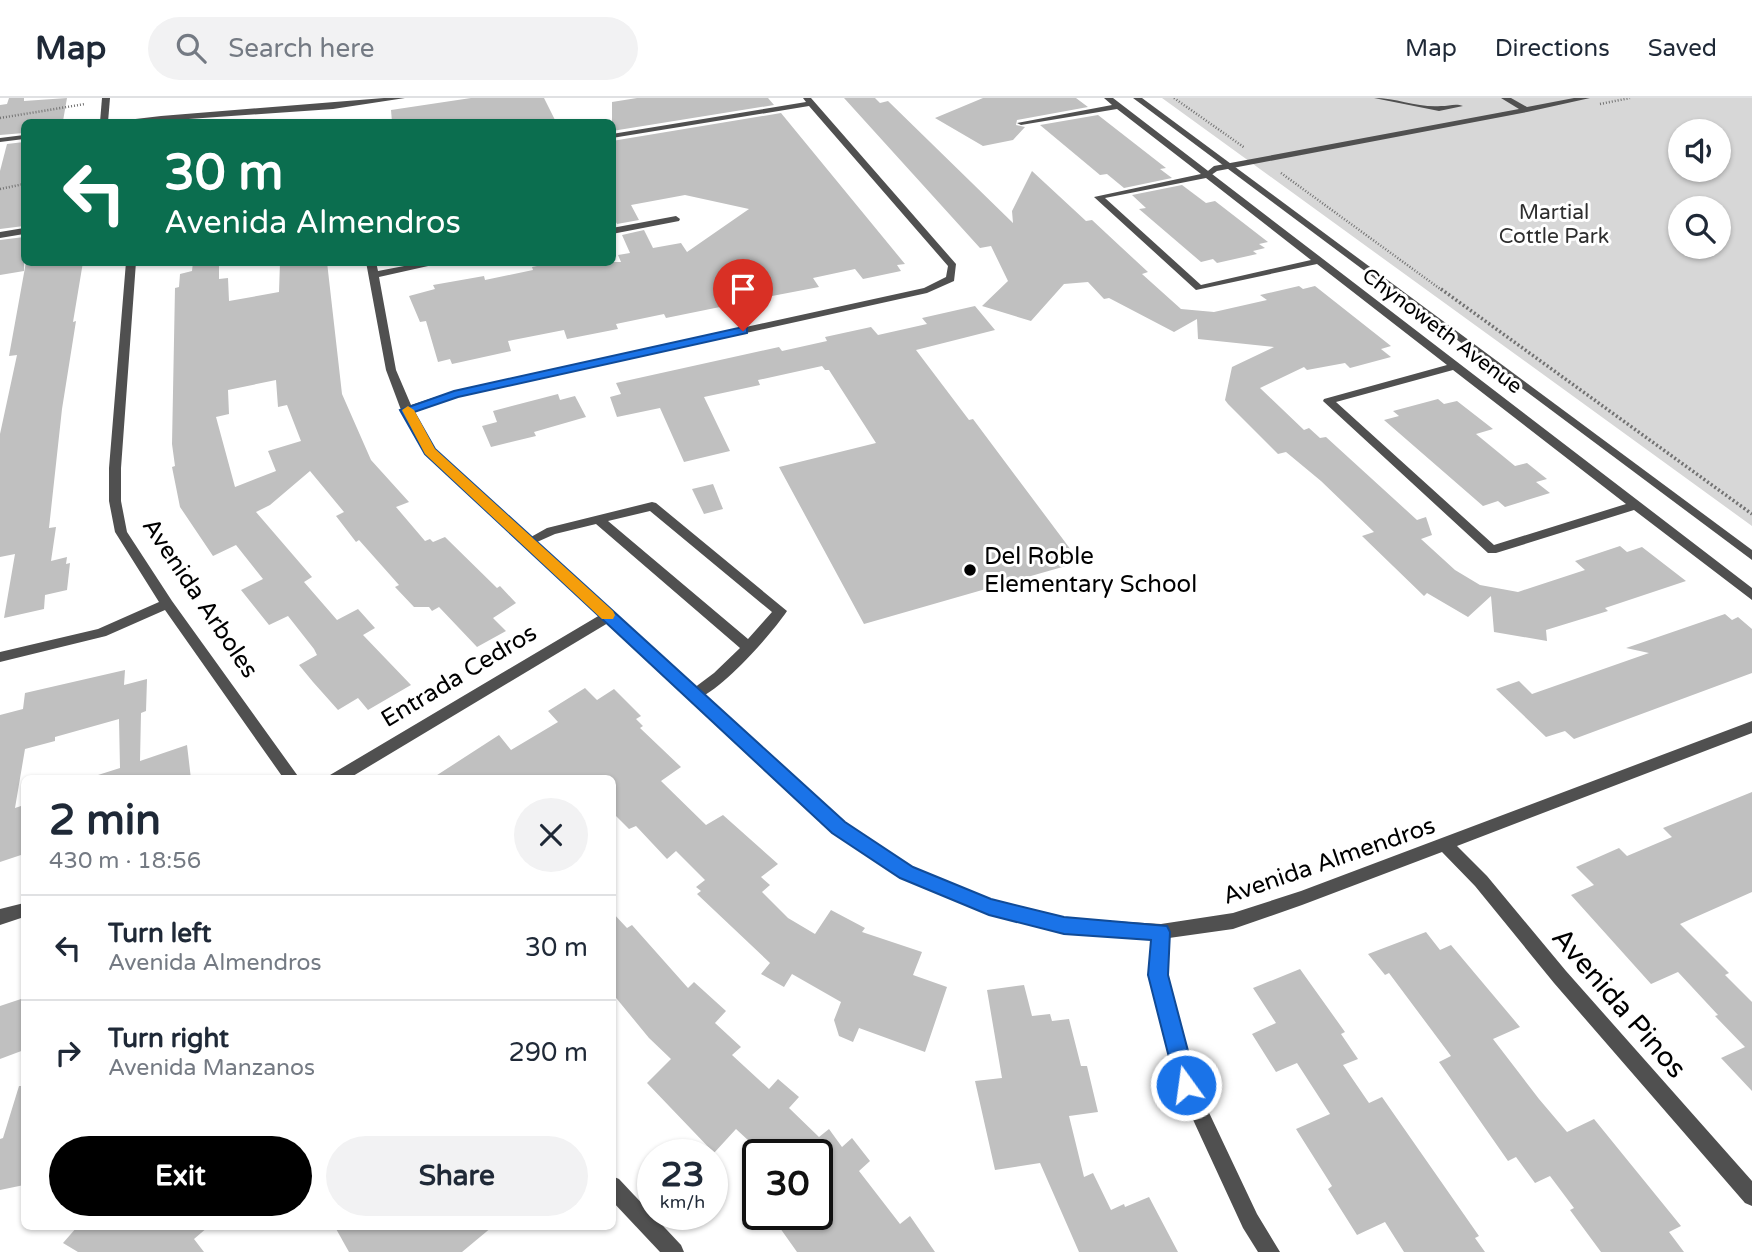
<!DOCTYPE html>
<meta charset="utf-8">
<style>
:root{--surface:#fff;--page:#f2f2f3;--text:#1f2937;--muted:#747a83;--line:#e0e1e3;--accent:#000}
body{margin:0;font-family:"Varela Round",sans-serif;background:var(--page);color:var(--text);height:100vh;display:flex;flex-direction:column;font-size:26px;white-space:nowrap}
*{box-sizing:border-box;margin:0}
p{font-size:23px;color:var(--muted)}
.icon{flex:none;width:38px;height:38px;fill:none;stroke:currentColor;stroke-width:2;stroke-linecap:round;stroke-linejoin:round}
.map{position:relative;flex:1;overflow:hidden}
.sheet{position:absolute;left:21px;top:677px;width:595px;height:455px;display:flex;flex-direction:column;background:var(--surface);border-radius:10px;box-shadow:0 2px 5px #0004}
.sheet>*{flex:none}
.guide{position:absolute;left:21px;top:21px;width:595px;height:147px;border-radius:10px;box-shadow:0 2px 5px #0004;background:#0b6e4f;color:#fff;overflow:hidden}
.fabs{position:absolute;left:1668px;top:21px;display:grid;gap:14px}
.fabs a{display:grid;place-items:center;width:63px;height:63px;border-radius:50%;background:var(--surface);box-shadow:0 2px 5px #0004;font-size:35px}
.speed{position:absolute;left:637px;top:1041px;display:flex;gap:14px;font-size:35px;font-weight:700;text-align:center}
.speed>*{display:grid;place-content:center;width:91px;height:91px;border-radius:50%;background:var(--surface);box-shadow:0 2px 5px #0004;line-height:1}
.speed small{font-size:18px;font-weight:400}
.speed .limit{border:4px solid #111;border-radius:10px;background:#fff;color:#111}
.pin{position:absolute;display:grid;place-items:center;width:60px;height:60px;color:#fff;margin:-72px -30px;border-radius:50% 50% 50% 0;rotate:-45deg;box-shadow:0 0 7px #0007}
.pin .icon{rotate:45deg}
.me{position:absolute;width:77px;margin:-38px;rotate:346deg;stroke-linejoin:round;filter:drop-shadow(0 0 5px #0008)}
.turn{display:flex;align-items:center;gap:24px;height:147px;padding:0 28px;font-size:32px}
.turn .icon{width:91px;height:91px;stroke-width:2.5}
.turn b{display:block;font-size:49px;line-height:60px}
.round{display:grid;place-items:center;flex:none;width:74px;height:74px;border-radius:37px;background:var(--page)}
.summary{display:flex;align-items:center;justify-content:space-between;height:119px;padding:0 28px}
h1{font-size:42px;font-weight:800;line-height:52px}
.action{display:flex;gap:14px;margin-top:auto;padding:14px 28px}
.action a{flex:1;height:80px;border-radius:42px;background:var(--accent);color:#fff;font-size:28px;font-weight:800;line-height:80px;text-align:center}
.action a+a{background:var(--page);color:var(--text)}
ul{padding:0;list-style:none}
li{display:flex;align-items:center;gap:21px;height:105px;padding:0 28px;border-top:2px solid var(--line)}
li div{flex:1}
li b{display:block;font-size:26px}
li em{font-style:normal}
header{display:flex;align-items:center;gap:42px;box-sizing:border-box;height:98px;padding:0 35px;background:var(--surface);border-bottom:2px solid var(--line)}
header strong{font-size:33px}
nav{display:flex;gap:38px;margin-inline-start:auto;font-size:24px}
.search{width:490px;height:63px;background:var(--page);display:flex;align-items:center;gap:18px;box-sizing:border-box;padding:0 24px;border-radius:38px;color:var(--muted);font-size:26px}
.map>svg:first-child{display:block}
.green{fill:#d7d7d7;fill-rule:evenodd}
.building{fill:#c0c0c0;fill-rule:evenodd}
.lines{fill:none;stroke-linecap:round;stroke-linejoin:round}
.path-far1{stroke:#727272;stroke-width:2.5;stroke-dasharray:1 2;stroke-linecap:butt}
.path{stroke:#727272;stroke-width:3.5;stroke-dasharray:2 2.5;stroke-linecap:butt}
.lane{fill:#505050;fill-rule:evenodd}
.street{fill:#505050;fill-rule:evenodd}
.route{fill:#1a73e8;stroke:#114b97;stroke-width:2}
.slow{fill:#f59e0b}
.poi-dot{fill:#000;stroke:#fff;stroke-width:2.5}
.labels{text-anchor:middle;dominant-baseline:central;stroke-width:6;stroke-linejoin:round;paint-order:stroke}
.far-park-label{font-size:21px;fill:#2e2e2e;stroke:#fff}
.far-street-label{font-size:21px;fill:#000;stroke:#fff}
.poi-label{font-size:24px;fill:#000;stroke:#fff;text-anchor:start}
.street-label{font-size:24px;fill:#000;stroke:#fff}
.near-street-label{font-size:28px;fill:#000;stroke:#fff}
</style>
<header>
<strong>Map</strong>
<div class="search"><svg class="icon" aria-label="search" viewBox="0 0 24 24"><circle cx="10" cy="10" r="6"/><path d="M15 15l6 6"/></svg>Search here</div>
<nav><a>Map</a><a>Directions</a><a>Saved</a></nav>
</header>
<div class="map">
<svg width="1752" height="1154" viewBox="0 0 1752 1154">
<rect width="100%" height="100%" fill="#fff"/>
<path class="green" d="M1162 0H1752V428ZM1680 33H1718V72H1680ZM1680 110H1718V149H1680Z"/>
<g class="building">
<polygon points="9,0 24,0 24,3 67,0 63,23 24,24 24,35 0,37 0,7 7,6"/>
<polygon points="471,0 544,0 556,24 392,24 391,12"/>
<polygon points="637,0 768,0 774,7 612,33 612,4"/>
<polygon points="844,0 875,0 880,5 888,3 1013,125 1012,113 1032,73 1086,123 1092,122 1121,149 1148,174 1142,176 1181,211 1214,214 1267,202 1260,197 1299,188 1303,191 1315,188 1391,248 1381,251 1391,259 1350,270 1345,265 1307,272 1304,269 1260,290 1304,332 1309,330 1320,340 1326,339 1417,422 1426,419 1432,437 1421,441 1455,472 1480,487 1518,494 1585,472 1575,463 1620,448 1627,454 1642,449 1686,483 1605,510 1608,513 1546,532 1547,543 1494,534 1491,498 1468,519 1427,495 1424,498 1362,438 1374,434 1321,383 1286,354 1278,356 1228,306 1225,302 1232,269 1274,249 1198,241 1197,221 1174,234 1109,200 1104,201 1088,184 1064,186 1031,223 982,208 1008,183 991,148 980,150"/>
<polygon points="983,0 1076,0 1088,9 1017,22 1016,27 1025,29 1013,42 983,48 935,20"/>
<polygon points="781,15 905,166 897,167 901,173 863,181 855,171 813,180 819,189 772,198 767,190 715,200 720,209 666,220 664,216 616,226 618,231 567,241 564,232 508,243 511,253 452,266 450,261 438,264 426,223 420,224 409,198 435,191 433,187 484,178 485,182 533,172 532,169 557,164 621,164 618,157 630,155 622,137 644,132 653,150 681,145 687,154 749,111 685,97 631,107 639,122 617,126 612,117 612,43"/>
<polygon points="1098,17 1166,70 1160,71 1172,80 1124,90 1107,76 1100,77 1040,27"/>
<polygon points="24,44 24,128 0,131 0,73 7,46"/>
<polygon points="1182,87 1206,105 1215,103 1268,144 1259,146 1265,150 1253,153 1257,156 1217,165 1213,161 1201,164 1139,111 1146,110 1132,97"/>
<polygon points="24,139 24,173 0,177 0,142"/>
<polygon points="26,164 83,164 73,224 76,223 62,311 49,430 56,429 51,463 67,459 66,466 70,465 67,492 45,497 44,511 4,520 15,456 0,459 0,336 17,257 9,258"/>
<path d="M193 164H219V181L228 180 229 203 279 194 280 164H327L342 296 371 362 409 404 396 409 425 443 430 441 433 444 445 439 497 490 500 488 516 505 493 520 506 533 477 549 439 509 432 513 429 509H414L395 489 399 487 359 442 356 444 336 418 344 414 310 373 270 407 256 414 312 479 304 484 337 522 358 511 375 530 363 537 411 587 368 612 358 600 338 612 313 584 299 567 317 557 314 551 288 518 269 527 241 492 263 481 236 447 213 458 180 409 172 369 175 368 172 346 175 190 179 189 180 176 192 173ZM276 282 278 309 287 307 301 343 268 353 276 373 235 389 216 319 229 316 228 292Z"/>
<polygon points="975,208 995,232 916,252 969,322 973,321 1080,464 864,526 779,369 876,345 829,272 825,272 822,268 758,282 760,287 704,299 730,353 684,364 660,310 617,319 610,299 621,296 616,285 779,249 782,253 827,243 825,239 871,229 878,237 927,226 922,220"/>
<polygon points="558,296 560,302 575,298 586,319 534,334 536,338 491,349 482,328 497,324 493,313"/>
<polygon points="1438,301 1444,306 1457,303 1493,331 1476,336 1515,368 1527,365 1547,381 1536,384 1550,395 1505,409 1498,403 1483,408 1384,322 1399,318 1393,313"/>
<polygon points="713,386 723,411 704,416 692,391"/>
<polygon points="1725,516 1732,522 1738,519 1752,531 1752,575 1574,641 1565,633 1546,639 1496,591 1519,583 1532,596 1649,555 1626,550"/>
<polygon points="125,572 124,587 147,581 146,613 141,615 140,663 187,647 191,681 99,681 98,677 120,670 119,621 55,639 55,643 25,651 15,710 24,707 24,756 0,764 0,617 23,611 25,595"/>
<polygon points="585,590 597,602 614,591 641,618 636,621 643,628 640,630 681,669 661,683 706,727 723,717 778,766 761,779 770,787 762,794 788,820 815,836 831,812 865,830 862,834 922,854 913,877 947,889 925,954 859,930 853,944 839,938 834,922 841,904 792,876 784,889 761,876 770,865 697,796 701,793 696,789 705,782 676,753 667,761 636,728 629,731 612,714 612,681 431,681 499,637 511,652 558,624 548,613"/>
<polygon points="1752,694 1752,794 1680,826 1729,875 1725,877 1752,904 1752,993 1721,960 1745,949 1715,918 1718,917 1678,874 1651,886 1571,797 1594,787 1576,769 1619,750 1627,758 1672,739 1663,730"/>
<polygon points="612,814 627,830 632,827 688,890 694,884 726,913 715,925 741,949 732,957 769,991 778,981 799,999 789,1010 819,1039 829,1031 842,1049 852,1040 870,1063 859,1073 900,1126 910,1118 935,1154 797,1154 780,1130 796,1116 817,1116 817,1057 764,1057 736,1031 714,1055 647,985 671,961 649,940 612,895"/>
<polygon points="1426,834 1440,852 1451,847 1520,929 1493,941 1539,1001 1567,1034 1594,1021 1681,1128 1669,1134 1684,1154 1601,1154 1570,1112 1574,1110 1550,1078 1535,1085 1516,1059 1508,1063 1439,964 1451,958 1389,875 1385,877 1368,856"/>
<polygon points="1300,871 1345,934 1341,936 1358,961 1343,967 1369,1005 1382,999 1479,1138 1475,1140 1485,1154 1404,1154 1385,1124 1357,1137 1328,1091 1332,1088 1296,1031 1330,1016 1297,965 1276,974 1252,936 1276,925 1253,890"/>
<polygon points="1024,887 1032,918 1050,916 1052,923 1069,921 1081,968 1087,968 1098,1014 1069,1018 1084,1079 1093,1075 1111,1112 1124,1106 1125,1109 1149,1099 1178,1154 1079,1154 1040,1065 995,1072 975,983 1002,980 987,892"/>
<polygon points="24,900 24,952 0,961 0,908"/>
<polygon points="19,988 24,988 24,1087 0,1092 0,1041 3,1040"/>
<polygon points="77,1129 208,1129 194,1141 204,1154 78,1154 63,1145"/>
<polygon points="335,1129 492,1129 462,1154 349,1154"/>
</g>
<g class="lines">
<g class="path-far1">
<polyline points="1174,0 1245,50"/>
<polyline points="1600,6 1630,0"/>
<polyline points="0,20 85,6"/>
<polyline points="1281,75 1443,193"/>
<polyline points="0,91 24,86"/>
</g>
<polyline class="path" points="1441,191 1752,416"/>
<g class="lane">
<path d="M1374 0C1397 0 1419 10 1441 8 1449 8 1456 5 1463 8L1439 13Z"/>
<polygon points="1501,0 1511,0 1527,9 1574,0 1590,0 1527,14 1217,73 1207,80 1203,77 1214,68 1519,11"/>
<polygon points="24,37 24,41 0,44 0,40"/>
<path d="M652 404 656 405 787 513C771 537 721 593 695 602L690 601 688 597 690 593 714 575 740 550 596 426 555 436 528 448 522 444 547 430ZM650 413 772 514 748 541 608 423Z"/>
</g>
<g class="street">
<polygon points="102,0 110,0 108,24 100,24"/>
<polygon points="384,0 405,0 333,11 146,24 123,24 127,22 161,18"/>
<polygon points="803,0 811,0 956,166 954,183 927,195 457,299 413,314 435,351 845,724 913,770 990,802 1064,820 1161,826 1233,815 1301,793 1752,623 1752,635 1457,748 1487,778 1566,873 1752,1083 1752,1108 1745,1105 1554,885 1475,788 1442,754 1302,807 1233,831 1169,840 1167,877 1195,985 1257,1116 1280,1154 1258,1154 1243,1130 1177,987 1149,877 1152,841 1064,836 989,816 901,780 833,734 608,525 348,681 328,681 330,677 600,517 424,353 401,312 386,272 366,164 376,164 378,173 425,164 446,164 379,179 396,272 411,307 454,293 924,190 946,179 948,168 809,8 612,40 612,36 806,4"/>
<path d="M1104 0H1113L1752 490V502L1634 412 1496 455H1488L1323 303 1324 301 1447 267 1317 166 1196 192 1094 99 1201 76 1117 11 1021 27 1017 25 1112 7ZM1206 80 1311 162 1201 187 1105 100ZM1453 272 1626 406 1494 447 1336 304Z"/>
<polygon points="1133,0 1142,0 1752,452 1752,462"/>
<polygon points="676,118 680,121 679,123 612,136 612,130"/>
<polygon points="24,130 24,136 0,140 0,134"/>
<polygon points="126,164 136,164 121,370 121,403 127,434 172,503 300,681 284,681 165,512 106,538 0,564 0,554 98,531 159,504 115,434 109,403 109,370"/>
<polygon points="24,805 24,819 0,827 0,811"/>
<polygon points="612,1078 619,1081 681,1147 684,1154 660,1154 612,1103"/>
</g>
</g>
<polygon class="route" points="743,229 747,230 747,235 458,299 414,314 435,351 845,724 913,769 991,801 1064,819 1167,828 1170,834 1168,877 1197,987 1194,995 1186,998 1179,995 1176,987 1148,877 1151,842 1064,836 989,817 900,780 832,735 425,356 400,312 454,293"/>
<polygon class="slow" points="408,308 414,312 435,351 613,513 615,517 613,521 602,521 425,356 402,312"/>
<circle class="poi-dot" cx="970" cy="472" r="7"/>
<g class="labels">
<g class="far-park-label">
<text x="1554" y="114">Martial<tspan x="1554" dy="24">Cottle Park</tspan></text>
</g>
<g class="far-street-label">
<text transform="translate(1442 233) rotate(37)">Chynoweth Avenue</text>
</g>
<g class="poi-label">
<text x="984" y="458">Del Roble<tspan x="984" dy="28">Elementary School</tspan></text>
</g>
<g class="street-label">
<text transform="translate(200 500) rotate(56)">Avenida Arboles</text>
<text transform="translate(459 578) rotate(-31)">Entrada Cedros</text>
<text transform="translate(1329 763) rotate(-19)">Avenida Almendros</text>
</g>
<g class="near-street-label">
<text transform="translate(1619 905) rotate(49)">Avenida Pinos</text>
</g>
</g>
</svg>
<div class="fabs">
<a><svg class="icon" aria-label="sound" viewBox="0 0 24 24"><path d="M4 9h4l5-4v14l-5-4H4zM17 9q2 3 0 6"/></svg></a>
<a><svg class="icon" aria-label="search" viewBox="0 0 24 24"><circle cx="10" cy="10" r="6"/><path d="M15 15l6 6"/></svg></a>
</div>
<div class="speed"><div>23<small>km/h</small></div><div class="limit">30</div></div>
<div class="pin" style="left:743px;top:233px;background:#d93025"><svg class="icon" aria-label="arrive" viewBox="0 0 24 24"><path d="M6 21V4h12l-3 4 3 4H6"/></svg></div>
<svg class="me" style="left:1186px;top:987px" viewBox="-20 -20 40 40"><circle r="17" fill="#1a73e8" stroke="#fff" stroke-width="3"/><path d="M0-11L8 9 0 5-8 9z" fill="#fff"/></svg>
<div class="guide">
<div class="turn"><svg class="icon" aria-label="left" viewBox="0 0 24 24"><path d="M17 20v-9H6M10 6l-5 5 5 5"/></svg><div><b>30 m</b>Avenida Almendros</div></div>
</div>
<section class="sheet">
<div class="summary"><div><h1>2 min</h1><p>430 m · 18:56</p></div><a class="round"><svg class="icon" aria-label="close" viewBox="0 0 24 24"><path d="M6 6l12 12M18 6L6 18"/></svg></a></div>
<ul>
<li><svg class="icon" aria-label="left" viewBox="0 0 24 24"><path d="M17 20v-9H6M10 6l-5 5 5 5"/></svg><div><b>Turn left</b><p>Avenida Almendros</p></div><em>30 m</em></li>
<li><svg class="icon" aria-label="right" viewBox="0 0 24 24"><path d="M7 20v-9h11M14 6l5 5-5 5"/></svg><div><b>Turn right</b><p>Avenida Manzanos</p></div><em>290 m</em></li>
</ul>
<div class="action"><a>Exit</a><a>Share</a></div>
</section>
</div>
